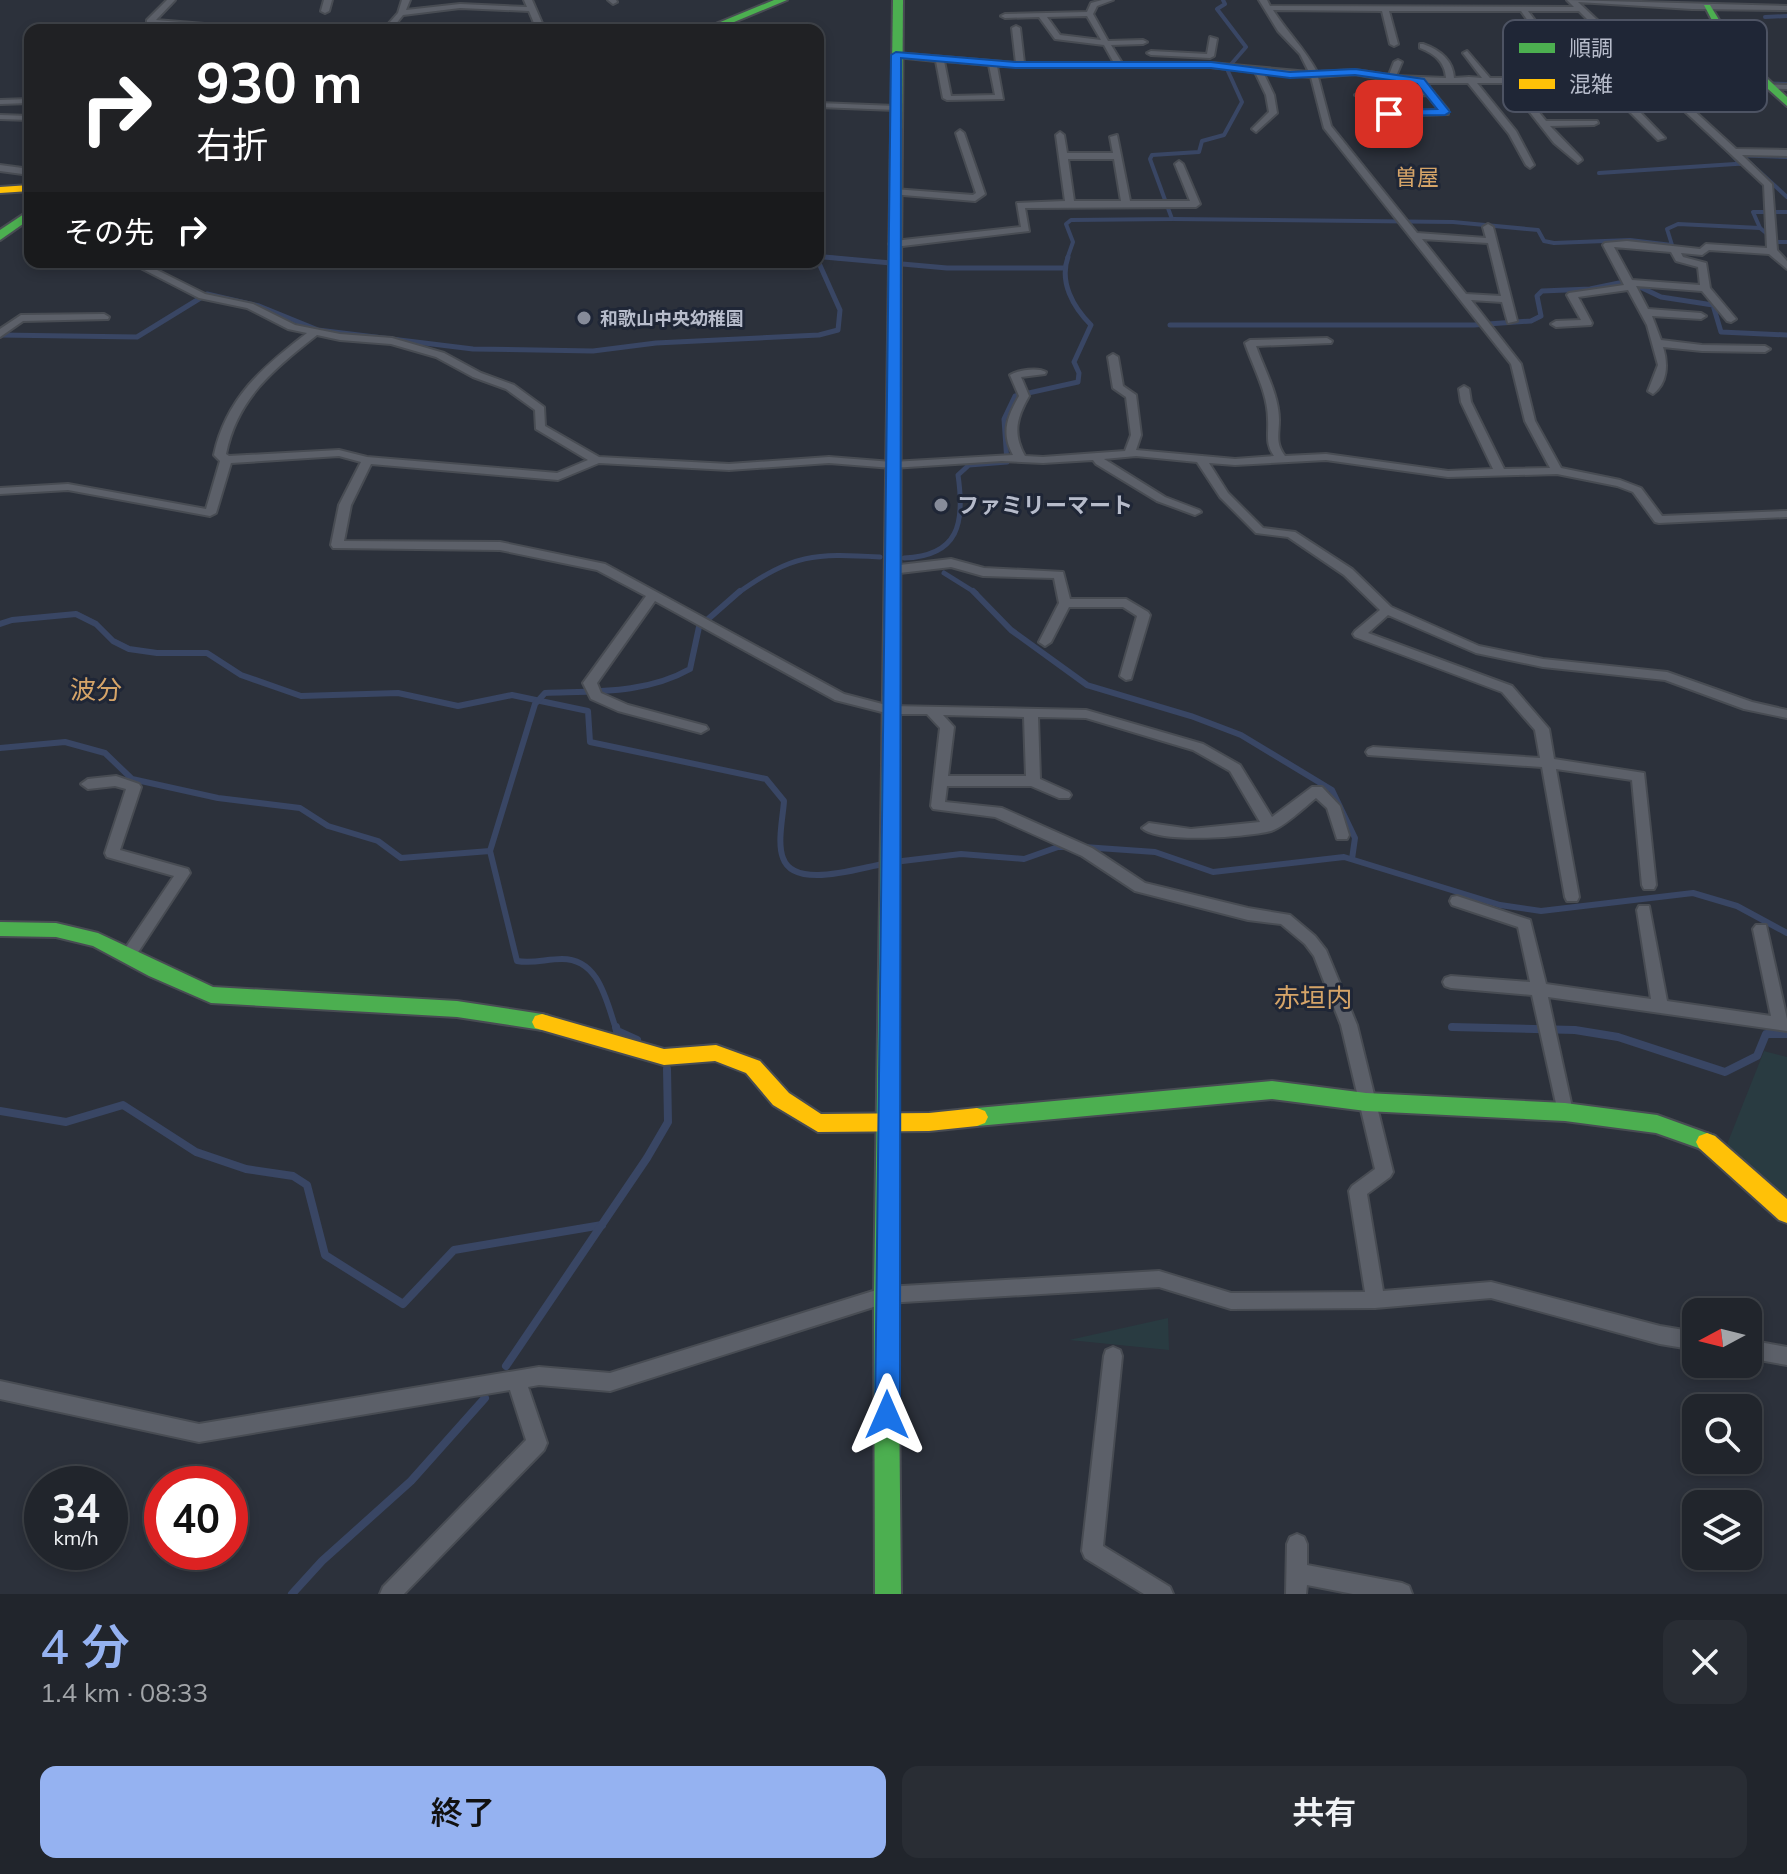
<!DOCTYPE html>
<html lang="ja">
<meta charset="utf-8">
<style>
:root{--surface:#21252c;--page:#292d34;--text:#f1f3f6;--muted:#a2a5a9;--line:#3e4248;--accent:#95b2f1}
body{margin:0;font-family:Mulish,"Noto Sans JP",sans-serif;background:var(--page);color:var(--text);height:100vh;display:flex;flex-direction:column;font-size:30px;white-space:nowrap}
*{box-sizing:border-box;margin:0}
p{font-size:26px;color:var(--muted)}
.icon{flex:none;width:44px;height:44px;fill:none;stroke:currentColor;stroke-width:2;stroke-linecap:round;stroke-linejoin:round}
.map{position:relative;height:1594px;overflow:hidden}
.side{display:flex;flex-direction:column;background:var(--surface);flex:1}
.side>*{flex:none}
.top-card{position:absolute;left:24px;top:24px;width:800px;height:244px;border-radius:16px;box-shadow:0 4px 12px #0003,0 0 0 2px var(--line);background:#202124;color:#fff;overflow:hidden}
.needle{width:52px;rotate:263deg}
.buttons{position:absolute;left:1682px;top:1298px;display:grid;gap:16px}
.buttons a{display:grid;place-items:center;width:80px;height:80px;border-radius:16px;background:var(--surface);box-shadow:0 4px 12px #0003,0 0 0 2px var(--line);font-size:40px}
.speed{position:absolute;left:24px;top:1466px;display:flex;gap:16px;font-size:40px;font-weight:700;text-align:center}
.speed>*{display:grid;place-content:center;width:104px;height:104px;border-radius:50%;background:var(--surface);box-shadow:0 4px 12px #0003,0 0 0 2px var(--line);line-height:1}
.speed small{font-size:20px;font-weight:400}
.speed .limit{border:12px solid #d22;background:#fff;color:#111}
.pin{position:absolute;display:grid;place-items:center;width:68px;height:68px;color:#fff;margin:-34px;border-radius:16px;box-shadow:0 4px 12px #0006}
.me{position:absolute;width:88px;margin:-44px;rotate:0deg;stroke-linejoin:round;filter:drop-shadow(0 0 6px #0008)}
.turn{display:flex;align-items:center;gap:28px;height:168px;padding:0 40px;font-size:36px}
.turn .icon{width:104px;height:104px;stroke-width:2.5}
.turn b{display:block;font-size:56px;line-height:68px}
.then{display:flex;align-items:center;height:76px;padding:0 40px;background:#0003;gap:16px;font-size:30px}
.round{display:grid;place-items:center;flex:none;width:84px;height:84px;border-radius:16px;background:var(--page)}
.head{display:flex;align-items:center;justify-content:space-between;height:136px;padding:0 40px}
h1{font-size:48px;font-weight:600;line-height:60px;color:var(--accent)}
.action{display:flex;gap:16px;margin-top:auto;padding:16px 40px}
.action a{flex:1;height:92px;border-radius:16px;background:var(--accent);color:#111;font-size:32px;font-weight:600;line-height:92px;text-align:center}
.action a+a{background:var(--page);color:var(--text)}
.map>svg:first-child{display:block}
.green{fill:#293b41}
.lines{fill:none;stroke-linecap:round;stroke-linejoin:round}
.stream-far3{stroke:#394664;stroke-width:4}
.stream-far2{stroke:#394664;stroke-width:5}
.stream-far1{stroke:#394664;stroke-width:6}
.stream{stroke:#394664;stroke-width:8}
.street-casing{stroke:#484c53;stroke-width:4}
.fast-casing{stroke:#484c53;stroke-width:4}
.slow-casing{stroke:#484c53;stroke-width:4}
.street{fill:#5c6069;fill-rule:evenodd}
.fast{fill:#4caf50;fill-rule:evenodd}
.slow{fill:#ffc107;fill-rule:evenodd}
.route{fill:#1a73e8;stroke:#114b97;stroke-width:2}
.poi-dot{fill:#868b99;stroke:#1f2636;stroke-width:3}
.labels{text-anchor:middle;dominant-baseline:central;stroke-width:6;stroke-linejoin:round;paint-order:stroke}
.far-poi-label{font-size:18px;font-weight:bold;fill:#b7bccb;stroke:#1f2636;text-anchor:start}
.far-quarter-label{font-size:22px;fill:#d5a468;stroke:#1f2636}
.poi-label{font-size:22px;font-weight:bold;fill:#b7bccb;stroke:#1f2636;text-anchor:start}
.quarter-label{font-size:26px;fill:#d5a468;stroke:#1f2636}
.key{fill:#1f2636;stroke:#4d5363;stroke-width:2}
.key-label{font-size:22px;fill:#b7bccb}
</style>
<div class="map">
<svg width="1787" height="1594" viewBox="0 0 1787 1594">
<rect width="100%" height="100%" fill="#2c313b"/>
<g class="green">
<polygon points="1764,1051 1787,1057 1787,1219 1722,1157"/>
<polygon points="1168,1318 1169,1350 1069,1340"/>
</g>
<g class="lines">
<g class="stream-far3">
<polyline points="1765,17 1787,16"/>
<polyline points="1666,81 1787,84"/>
<polyline points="1740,164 1732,155 1787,157"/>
<polyline points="1599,173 1750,163 1787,197"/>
<polyline points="1172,219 1453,222 1538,230 1544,241 1554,243 1630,240 1672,245 1667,229 1678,224 1760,228 1777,242 1787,242"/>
<polyline points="1760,228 1753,212 1787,212"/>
<polyline points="818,256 845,259"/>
<polyline points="1067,259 1073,242 1066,224 1071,220 1172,219 1150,159 1152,155 1199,152 1202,141 1224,135 1242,102 1227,69 1246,47 1217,9 1225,4 1223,0"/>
</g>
<g class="stream-far2">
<polyline points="824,257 947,268 1064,268"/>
<polyline points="1170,325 1474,325 1531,321 1541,316 1537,296 1542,291 1590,289 1619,283 1638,286 1661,297 1713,305 1721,332 1787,335"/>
<polyline points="0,335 137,337 207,294 259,306 318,330 473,349 593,351 656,343 819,335 838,330 840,310 818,261"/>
<path d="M904 558C959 556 965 523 958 475L969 465 1007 462 1004 419 1015 396 1078 382 1079 373 1074 362 1091 325C1073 307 1059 282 1068 257"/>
<polyline points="944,573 976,593"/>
<path d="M738 593C793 554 814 553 880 557"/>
</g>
<g class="stream-far1">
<polyline points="973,591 1011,630 1087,685 1191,716 1241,735 1332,790 1355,838 1352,859"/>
<path d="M0 624 12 620 76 614 96 624 113 641 129 649 157 653H207L241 675 301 696 398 693 458 706 512 695 588 711 590 742 766 779 784 801C783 817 777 843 783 858 794 890 859 868 883 864"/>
<polyline points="0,748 65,742 105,753 132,779 218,798 300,808 328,826 378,841 401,858 490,851"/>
<polyline points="1084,847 1155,852 1213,872 1344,857 1500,905 1541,911 1693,893 1737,906 1787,933"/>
<polyline points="894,862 961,854 1024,859 1058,847 1068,847"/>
<polyline points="1452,1027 1527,1029"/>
<path d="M616 1029C606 1000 599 959 562 959 546 959 533 964 517 961L490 851 535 704 545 693C594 691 646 694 690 669L699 627 740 591"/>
</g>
<g class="stream">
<polyline points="616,1027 617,1031 637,1040"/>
<polyline points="1452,1027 1575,1030 1618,1037 1725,1072 1757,1056 1766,1034 1787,1034"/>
<polyline points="0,1111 66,1122 123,1105 196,1152 246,1169 293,1176 307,1185 325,1255 403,1304 454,1250 602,1225"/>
<polyline points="506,1366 647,1158 668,1122 667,1069"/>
<polyline points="292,1594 322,1561 411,1481 485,1398"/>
</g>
<g class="street-casing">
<g id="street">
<polygon points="167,0 175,0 156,20 253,28 257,30 224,30 147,24 147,20"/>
<polygon points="324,0 332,0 329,11 325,13 321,11"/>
<polygon points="402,0 410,0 406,10 460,4 527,7 524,0 532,0 542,23 540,30 532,30 534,23 529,11 460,8 403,15 391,30 383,30 398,13"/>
<polygon points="608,0 616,0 617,2 613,4"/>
<path d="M1102 0H1113L1097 6 1093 14 1108 41 1143 40 1147 42 1143 44 1111 45 1122 63H1211L1309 72 1300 54 1278 31 1259 0H1267L1270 6 1574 7 1567 0 1787 6V10L1692 9 1578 2 1663 82 1787 85V89L1668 87 1736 149 1787 150V156L1742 155 1772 184 1777 250 1787 261V269L1769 254 1709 250 1702 255 1681 253 1683 257 1706 263 1710 288 1736 319 1731 322 1727 321 1702 291 1636 286 1648 309 1701 313 1706 316 1701 319 1652 316 1661 340 1702 345 1765 346 1770 349 1765 352 1702 351 1663 347C1668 363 1668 383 1653 394L1648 391 1658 365 1647 325 1628 290 1578 297 1592 323 1591 325 1556 327 1551 324 1556 321 1581 320 1567 295 1569 293 1624 285 1603 245 1605 243 1627 241 1700 249 1706 244 1767 248 1764 185 1678 105 1634 106 1665 138 1658 140 1601 83H1515L1546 121H1597L1598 123 1594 125 1550 126 1581 158 1582 160 1578 163 1554 143 1507 83H1477L1516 131 1534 165 1530 168 1526 165 1509 134 1468 83H1426L1448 110V114L1361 117 1357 115 1358 113 1439 110 1427 95 1359 97 1355 95 1359 93 1423 90 1418 83 1391 81 1355 74 1318 77 1331 126 1417 233 1486 238 1483 227 1488 224 1493 227 1517 321 1508 323 1502 302 1471 300 1521 364 1535 421 1561 468 1620 480 1641 488 1662 516 1787 511V517L1659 523 1655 522 1633 492 1617 486 1557 474 1448 477 1326 460 1235 465 1209 463 1228 493 1263 528 1295 532 1352 569 1391 607 1479 646 1543 659 1667 672 1752 702 1787 710V718L1744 709 1665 680 1543 667 1476 653 1388 615 1368 633 1512 686 1549 729 1554 759 1644 773 1656 885 1654 889H1644L1642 885 1632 780 1556 769 1579 897 1577 901H1567L1565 897 1542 767 1368 755 1366 752 1368 749 1373 747 1540 758 1535 730 1502 692 1355 637 1353 634 1355 631 1380 610 1344 575 1288 537 1256 533 1220 497 1197 462 1136 456 1104 459 1165 497 1199 510 1201 512 1195 515 1157 501 1096 464 1093 460 1043 463 1002 461 892 468 829 463 729 470 599 463 558 480 371 464 351 505 344 541 500 542 605 564 844 694 890 706 1086 710 1203 744 1240 765 1272 817 1312 787H1322L1340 806 1349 835 1347 839H1337L1327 808 1316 798C1305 807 1284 827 1271 831 1248 837 1158 844 1142 828L1149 823 1191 829 1260 822 1230 771 1193 750 1086 718 1038 717 1040 779 1069 792 1071 795 1069 798H1059L1031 786H947L945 802 1002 808 1092 848 1145 883 1248 908 1290 915 1315 936 1326 950 1357 1025 1393 1172 1390 1177 1367 1194 1383 1291 1491 1282 1660 1326 1696 1332V1350L1660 1344 1491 1298 1375 1308 1231 1309 1159 1287 886 1303 610 1391 539 1385 528 1387 547 1443 544 1450 404 1594H380L383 1587 526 1440 510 1390 199 1442 0 1399V1381L199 1424 539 1367 610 1373 886 1287 1159 1271 1231 1293 1365 1292 1349 1191 1352 1186 1375 1169 1341 1025 1314 956 1305 944 1281 924 1248 920 1135 891 1082 856 995 817 933 809 931 806 940 728 927 714H890L835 700 655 601 597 683 601 693 628 705 706 726 708 729 701 733 618 711 591 699 583 683 646 596 597 570 500 550 333 548 331 545 339 505 361 462 339 456 231 463 216 513 210 516 68 490 0 494V488L68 484 206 509 220 461 214 455C226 398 263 367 307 333L288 329 247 308 199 298 129 262H141L205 294 253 304 295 325 340 334 392 338 444 353 481 373 514 385 544 407 545 426 599 457 729 464 829 457 892 462 1013 455C1001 433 1007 417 1019 396L1010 375C1018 370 1038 367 1046 372L1045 374 1021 377 1029 396C1017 417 1012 433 1025 456L1043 457 1125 451 1131 435 1126 397 1113 388 1108 357 1113 354 1118 357 1123 386 1136 395 1141 435 1136 450 1235 459 1274 456C1265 443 1269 434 1268 419 1268 393 1253 367 1245 343L1250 340 1327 338 1332 341 1331 343 1256 346C1264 369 1279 395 1279 420 1279 434 1275 443 1285 456L1326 454 1448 471 1493 469 1461 402 1459 389 1464 386 1469 389 1471 402 1504 469 1550 468 1525 421 1511 364 1324 128 1311 77 1263 72 1274 95 1277 113 1256 132 1252 129 1269 112 1266 95 1255 72 1211 67 997 66 1003 99 947 100 943 98 936 61 896 57 892 55 896 53 1016 63 1012 28 1016 26 1020 28 1024 63H1114L1104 45 1055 39 1039 17 1005 18 1001 16 1005 14 1087 12 1091 3ZM1273 10 1382 11 1390 44 1394 46 1398 44 1389 11H1521L1569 78H1543L1521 60H1518V64L1534 78H1490L1467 51 1463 53 1482 78 1469 77 1454 78C1453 60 1440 50 1423 44H1420V48C1435 54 1445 62 1446 78L1396 76 1402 62 1398 60 1394 62 1389 75 1355 70 1317 72C1305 49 1287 32 1273 10ZM1528 11H1579L1594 26 1567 27 1563 29 1564 31 1599 30 1650 78H1577ZM1087 16 1101 40 1060 35 1047 17ZM944 61 989 65 995 95 951 96ZM1655 82 1673 100 1629 101 1610 83ZM1422 239 1488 243 1501 296 1466 294ZM1614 247 1671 252 1676 261 1698 267 1700 285 1632 280ZM317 335 340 340 391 344 436 357 473 377 506 389 535 410 536 429 588 460 557 473 367 457 339 450 229 456 226 454C237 398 274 369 317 335ZM943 715 1024 717 1026 776H948L954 727Z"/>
<polygon points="1210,37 1217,39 1214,56 1210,58 1151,55 1147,53 1151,51 1207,54"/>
<polygon points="30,99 30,103 0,104 0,100"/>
<polygon points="818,103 896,106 900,108 896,110 818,107"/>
<polygon points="0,115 30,116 30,120 0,119"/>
<polygon points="960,130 964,133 985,194 975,201 891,194 891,190 894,189 973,195 976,193 956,133"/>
<path d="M1060 132 1064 135 1067 153H1113L1110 137 1117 135 1130 201H1190L1175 164 1179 161 1183 164 1200 204 1196 207 1025 208 1029 231 894 247 889 244 894 241 1021 227 1017 203 1065 201 1056 135ZM1068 159H1114L1121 201H1074Z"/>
<polygon points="0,165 30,169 30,175 0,171"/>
<polygon points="104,314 109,317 108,319 23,321 0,337 0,329 21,315"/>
<polygon points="951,559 984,568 1063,572 1070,599 1126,599 1148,612 1150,615 1131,679 1126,680 1120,676 1137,616 1123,607 1069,607 1051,642 1045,646 1039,642 1059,603 1054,578 983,576 951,567 891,574 885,570 891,566"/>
<polygon points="116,776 139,784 141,787 120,850 188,869 190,873 133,960 123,960 120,956 174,876 107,857 105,853 126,789 115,786 88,789 81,784 88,779"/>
<polygon points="1457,896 1530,920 1546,984 1651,999 1637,910 1639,906 1649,906 1667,1001 1771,1016 1753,929 1756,925 1766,925 1787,1019 1787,1031 1548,997 1573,1112 1571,1117 1565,1119 1559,1117 1532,995 1451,988 1445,986 1443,982 1445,978 1451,976 1530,982 1518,927 1452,905 1450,901 1452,897"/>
<polygon points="1748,1340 1787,1347 1787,1365 1748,1358"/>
<polygon points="1113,1347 1120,1350 1122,1356 1103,1546 1170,1587 1173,1594 1144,1594 1085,1558 1082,1551 1104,1356 1106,1350"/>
<polygon points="1297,1534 1304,1537 1307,1544 1307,1565 1402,1583 1409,1586 1412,1594 1353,1594 1307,1585 1306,1594 1286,1594 1287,1544 1290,1537"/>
</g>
</g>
<g class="fast-casing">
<g id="fast">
<polygon points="774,0 787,0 715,30 701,30"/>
<polygon points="893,0 903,0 901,266 895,270 889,266"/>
<polygon points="1704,5 1710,5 1738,51 1787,97 1787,106 1730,55"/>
<polygon points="30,210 30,219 0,240 0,230"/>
<polygon points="891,759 900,765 898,1295 901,1594 875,1594 874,1295 882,765"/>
<polygon points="0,922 56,923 98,933 213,987 457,1001 542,1014 549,1016 552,1022 549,1028 542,1030 457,1017 211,1003 149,976 93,946 56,937 0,936"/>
<polygon points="1272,1081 1366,1093 1565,1103 1657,1115 1715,1136 1718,1142 1715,1148 1707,1151 1656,1133 1565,1121 1366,1111 1272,1099 977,1126 969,1123 966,1117 969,1111 977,1108"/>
</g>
</g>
<g class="slow-casing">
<g id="slow">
<polygon points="30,185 30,191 0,193 0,187"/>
<polygon points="895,262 901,266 900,765 891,771 882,765 889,266"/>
<polygon points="542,1014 664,1049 716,1045 760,1061 789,1093 821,1114 929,1113 977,1108 985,1111 988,1117 985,1123 977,1126 929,1131 818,1132 773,1105 746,1073 715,1061 664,1065 535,1028 532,1022 535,1016"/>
<polygon points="1707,1133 1715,1136 1787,1199 1787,1223 1779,1220 1699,1148 1696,1142 1699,1136"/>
</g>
</g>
<use href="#street" class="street"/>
<use href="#fast" class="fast"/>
<use href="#slow" class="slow"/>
</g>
<polygon class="route" points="896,52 1015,62 1211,62 1290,72 1355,69 1424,79 1450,112 1445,115 1385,116 1384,114 1389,110 1437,109 1417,84 1355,75 1290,78 1211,68 1015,68 901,58 900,1415 896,1423 887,1427 878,1423 875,1415 891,55"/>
<g class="poi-dot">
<circle cx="584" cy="318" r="8"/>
<circle cx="941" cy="505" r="8"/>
</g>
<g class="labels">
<g class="far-poi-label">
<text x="600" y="318">和歌山中央幼稚園</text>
</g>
<g class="far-quarter-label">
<text x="1417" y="177">曽屋</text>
</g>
<g class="poi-label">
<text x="957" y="505">ファミリーマート</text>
</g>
<g class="quarter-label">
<text x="96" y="689">波分</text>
<text x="1313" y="997">赤垣内</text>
</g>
</g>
<rect x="1503" y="20" width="264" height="92" rx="12" class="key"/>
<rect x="1519" y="43" width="36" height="10" fill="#4caf50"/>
<rect x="1519" y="79" width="36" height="10" fill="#ffc107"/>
<g class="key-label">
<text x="1569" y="56">順調</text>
<text x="1569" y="92">混雑</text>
</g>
</svg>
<div class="buttons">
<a><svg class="needle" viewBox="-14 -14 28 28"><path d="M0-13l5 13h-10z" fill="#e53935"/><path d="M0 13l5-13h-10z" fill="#a2a5a9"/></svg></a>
<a><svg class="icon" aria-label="search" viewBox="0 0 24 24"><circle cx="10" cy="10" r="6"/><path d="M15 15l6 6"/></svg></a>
<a><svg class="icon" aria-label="layers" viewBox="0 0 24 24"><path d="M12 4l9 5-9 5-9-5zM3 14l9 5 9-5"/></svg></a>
</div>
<div class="speed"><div>34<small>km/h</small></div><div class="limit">40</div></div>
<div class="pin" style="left:1389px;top:114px;background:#d93025"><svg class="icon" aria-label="arrive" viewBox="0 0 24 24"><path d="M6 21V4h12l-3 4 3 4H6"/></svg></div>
<svg class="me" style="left:887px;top:1415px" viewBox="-20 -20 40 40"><path d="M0-17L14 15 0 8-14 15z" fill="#1a73e8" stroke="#fff" stroke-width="4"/></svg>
<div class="top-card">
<div class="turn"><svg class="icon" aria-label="right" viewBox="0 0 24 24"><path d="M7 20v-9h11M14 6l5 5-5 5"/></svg><div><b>930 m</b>右折</div></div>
<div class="then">その先<svg class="icon" aria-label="right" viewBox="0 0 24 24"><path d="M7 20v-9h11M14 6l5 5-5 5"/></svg></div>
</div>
</div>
<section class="side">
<div class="head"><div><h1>4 分</h1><p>1.4 km · 08:33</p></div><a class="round"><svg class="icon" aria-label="close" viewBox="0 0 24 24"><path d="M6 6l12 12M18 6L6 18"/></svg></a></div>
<div class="action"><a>終了</a><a>共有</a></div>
</section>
